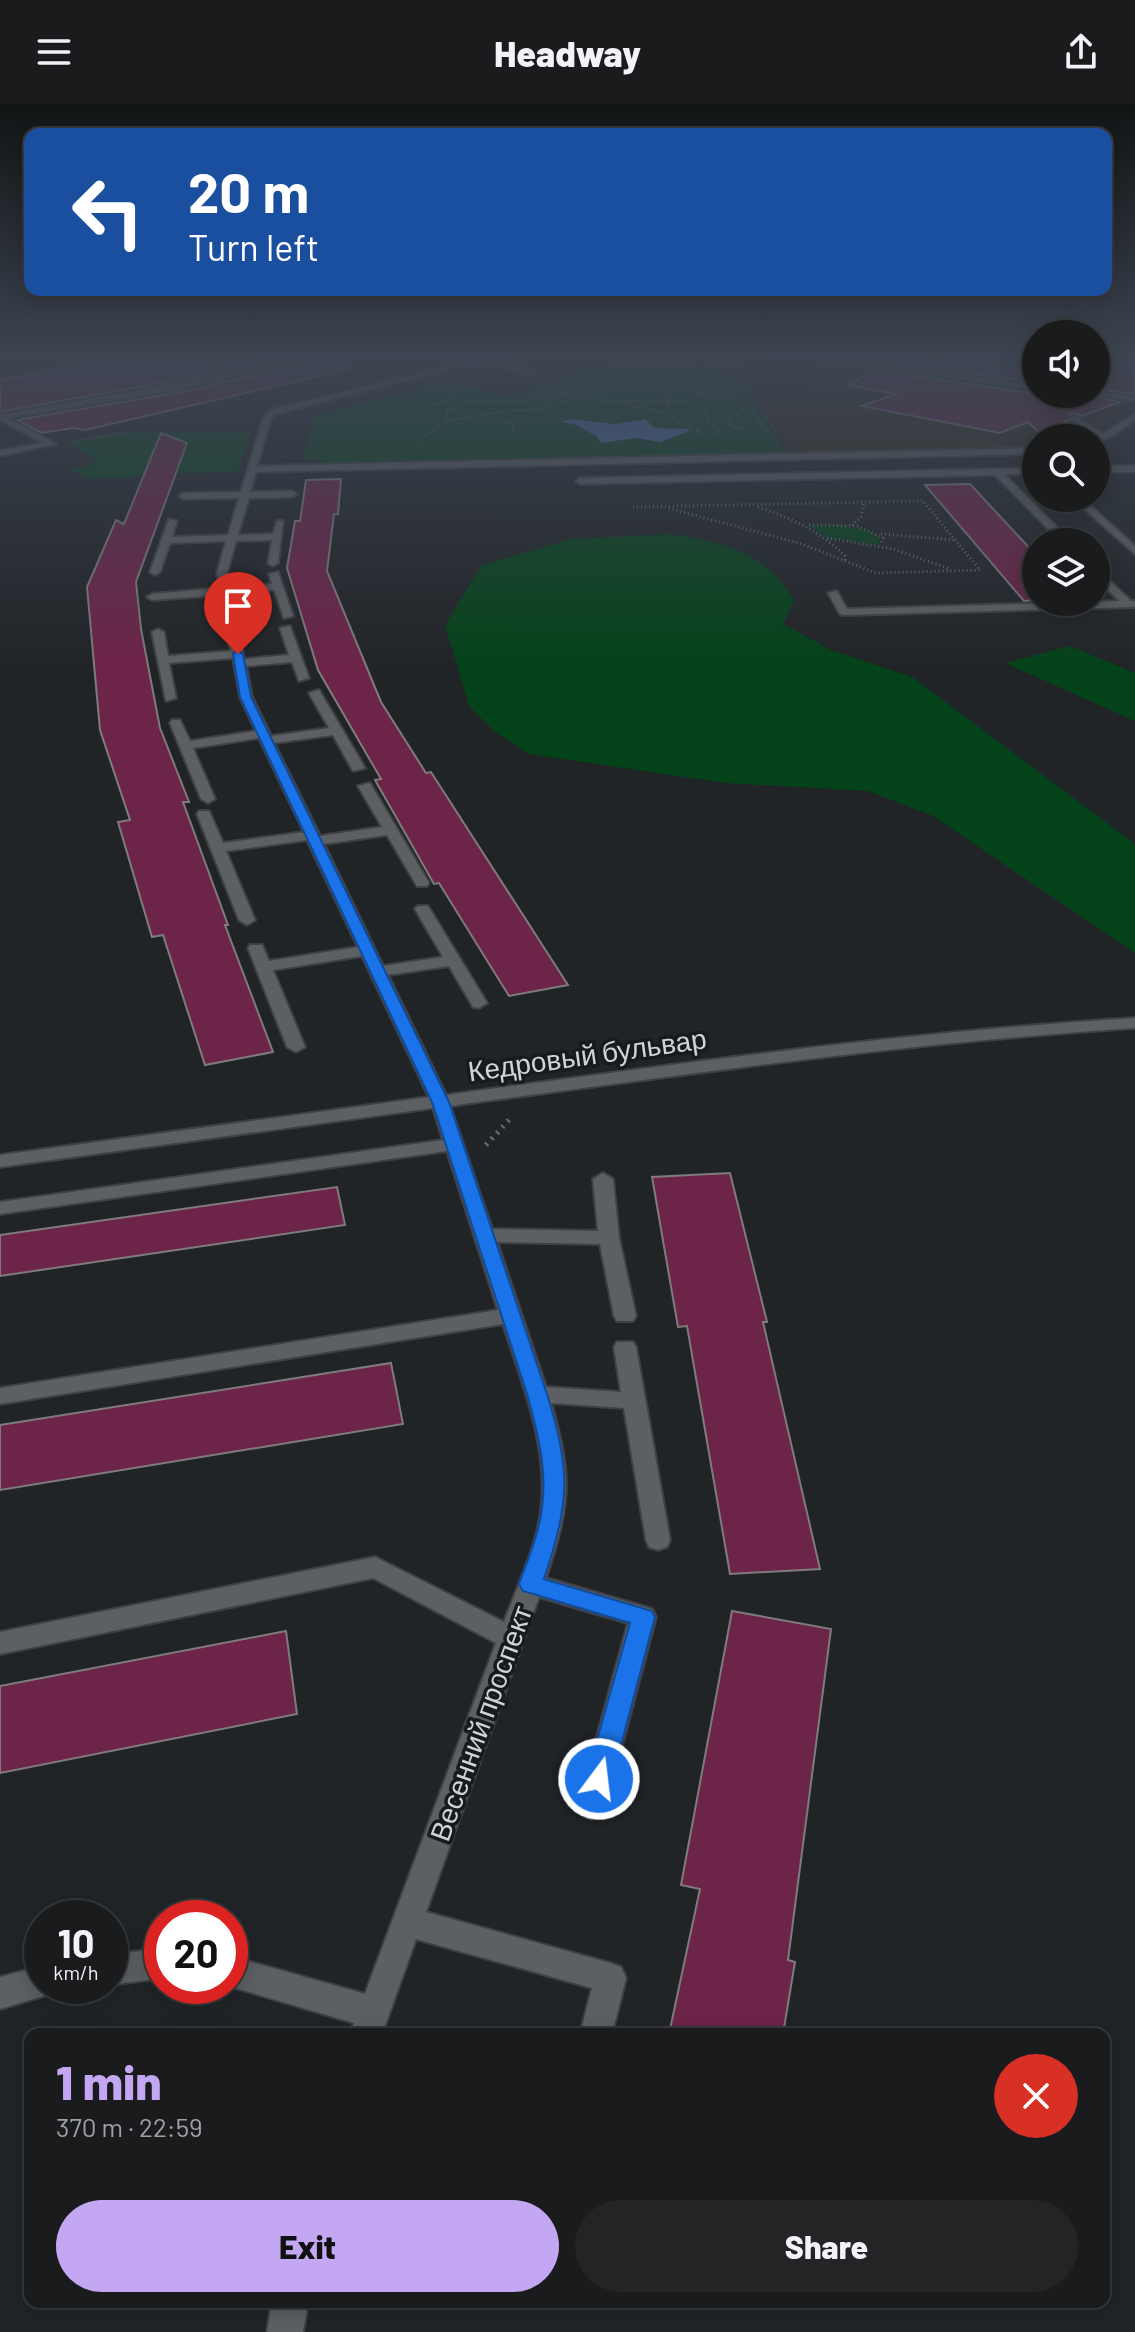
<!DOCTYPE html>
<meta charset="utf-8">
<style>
:root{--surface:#191b1d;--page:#222426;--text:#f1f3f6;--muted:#9fa1a4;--line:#37393b;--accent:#c3a7f2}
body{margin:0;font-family:Barlow,sans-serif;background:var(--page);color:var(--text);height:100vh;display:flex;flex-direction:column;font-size:30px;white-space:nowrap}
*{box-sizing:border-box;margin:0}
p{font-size:26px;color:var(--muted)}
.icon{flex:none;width:44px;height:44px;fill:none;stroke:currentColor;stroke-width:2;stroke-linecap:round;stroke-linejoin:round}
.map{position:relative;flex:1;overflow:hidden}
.side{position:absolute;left:24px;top:1924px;width:1086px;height:280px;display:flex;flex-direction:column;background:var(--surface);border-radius:16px;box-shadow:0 4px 20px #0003,0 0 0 2px var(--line)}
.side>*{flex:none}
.guide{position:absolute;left:24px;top:24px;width:1088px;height:168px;border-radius:16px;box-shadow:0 4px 20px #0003,0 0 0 2px var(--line);background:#1a4fa0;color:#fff;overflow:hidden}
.controls{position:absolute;left:1022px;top:216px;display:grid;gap:16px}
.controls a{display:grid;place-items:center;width:88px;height:88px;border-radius:50%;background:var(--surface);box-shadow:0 4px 20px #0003,0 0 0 2px var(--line);font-size:40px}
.speed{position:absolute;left:24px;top:1796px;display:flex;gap:16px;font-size:40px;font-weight:700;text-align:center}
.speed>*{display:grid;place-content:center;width:104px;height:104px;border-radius:50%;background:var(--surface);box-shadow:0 4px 20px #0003,0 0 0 2px var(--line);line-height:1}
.speed small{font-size:20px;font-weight:400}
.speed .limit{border:12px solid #d22;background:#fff;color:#111}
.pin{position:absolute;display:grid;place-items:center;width:68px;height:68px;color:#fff;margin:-82px -34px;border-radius:50% 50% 50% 0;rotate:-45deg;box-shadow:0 0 8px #0007}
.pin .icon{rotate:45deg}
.me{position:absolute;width:88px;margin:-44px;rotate:15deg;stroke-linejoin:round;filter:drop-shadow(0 0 6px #0008)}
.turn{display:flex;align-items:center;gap:28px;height:168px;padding:0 32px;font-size:36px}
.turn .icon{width:104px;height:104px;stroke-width:2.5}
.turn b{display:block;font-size:56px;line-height:68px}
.round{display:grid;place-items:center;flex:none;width:84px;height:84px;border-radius:42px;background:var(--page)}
.head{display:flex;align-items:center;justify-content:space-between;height:136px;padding:0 32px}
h1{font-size:48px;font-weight:800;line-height:60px;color:var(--accent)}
.button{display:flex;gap:16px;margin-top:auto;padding:16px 32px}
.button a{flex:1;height:92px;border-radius:48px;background:var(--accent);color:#111;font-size:32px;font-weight:800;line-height:92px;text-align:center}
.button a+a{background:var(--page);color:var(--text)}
header{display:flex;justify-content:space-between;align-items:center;height:104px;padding:0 32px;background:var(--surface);font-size:36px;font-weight:800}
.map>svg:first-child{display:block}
.education{fill:#322a19}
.green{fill:#044219}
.water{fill:#4b72b3}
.building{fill:#6d2449;stroke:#7f7b7c;stroke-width:2}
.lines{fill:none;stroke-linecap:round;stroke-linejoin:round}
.minor-casing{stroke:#3e4043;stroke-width:4}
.path-far2{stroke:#6d6f71;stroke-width:2;stroke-dasharray:1 2;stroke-linecap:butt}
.path-far1{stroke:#6d6f71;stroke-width:3;stroke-dasharray:1 3;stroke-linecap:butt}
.path{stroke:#6d6f71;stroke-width:5;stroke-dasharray:2 6;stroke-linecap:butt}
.minor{fill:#5d6063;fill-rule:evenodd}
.path-bridge{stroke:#6d6f71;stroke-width:2;stroke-dasharray:1 2;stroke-linecap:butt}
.route{fill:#1a73e8;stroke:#114b97;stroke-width:2}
.labels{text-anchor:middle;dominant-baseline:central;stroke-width:7;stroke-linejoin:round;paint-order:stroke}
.street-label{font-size:28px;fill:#d1d3d4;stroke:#181b1d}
</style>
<header><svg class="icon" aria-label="menu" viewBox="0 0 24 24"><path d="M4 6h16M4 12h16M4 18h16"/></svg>Headway<svg class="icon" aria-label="share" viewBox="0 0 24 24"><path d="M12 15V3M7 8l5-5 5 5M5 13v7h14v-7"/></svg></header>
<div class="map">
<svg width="1135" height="2228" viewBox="0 0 1135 2228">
<rect width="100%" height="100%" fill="#212427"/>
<polygon class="education" points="855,265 1036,288 1036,290 1132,299 1110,317 1103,318 1106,319 1097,326 1067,334 1036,334 1036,340 962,347 793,351 758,295"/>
<g class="green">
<polygon points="630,254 661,254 737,270 787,351 322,360 322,355 304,356 313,312 447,278 510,292 564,277 553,274"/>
<polygon points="250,327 238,368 140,370 137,373 88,375 71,366 99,358 70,340 73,338 127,329"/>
<polygon points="840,421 870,427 881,437 879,441 829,434 809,422"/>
<path d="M671 430C728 441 760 444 794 496L783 520 831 546 912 573 1135 740V849L933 712 868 687 725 679 529 650 494 627 469 602 445 521 482 461 572 435Z"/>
<polygon points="1070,542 1135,569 1135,617 1005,559"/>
</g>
<polygon class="water" points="569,315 615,320 645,315 655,324 688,325 690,327 660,338 636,334 600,339 598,333 576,321 561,318"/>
<g class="building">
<polygon points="123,252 176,252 178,255 227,267 0,308 0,276"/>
<polygon points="193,252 300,252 249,263"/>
<polygon points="329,252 349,252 350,265 85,326 73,324 41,329 17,316 186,287 327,255"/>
<polygon points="899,252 1036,266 1036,278 886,260"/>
<polygon points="1096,252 1135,252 1135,290 1096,285"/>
<polygon points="874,266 1036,290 1085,290 1120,298 1082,312 1075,309 1068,311 1068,317 1039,328 1028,318 1000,329 862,302 896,290 848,281"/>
<polygon points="161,329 187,339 136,478 141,525 160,624 189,698 183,698 228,821 225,821 273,948 205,961 163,831 152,833 118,718 130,716 100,626 87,483 116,416 124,420"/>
<polygon points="341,375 338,410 334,410 327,467 381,598 426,669 431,668 568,881 509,892 439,779 434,780 375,676 381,675 318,566 287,464 295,417 300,417 306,376"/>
<polygon points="970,380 1036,451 1036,496 1024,497 925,381"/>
<polygon points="730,1069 767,1218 763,1218 820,1465 730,1470 687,1222 678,1223 652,1073"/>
<polygon points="337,1083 345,1121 0,1172 0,1131"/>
<polygon points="391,1259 403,1320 0,1386 0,1321"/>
<polygon points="732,1507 831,1525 788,1856 795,1858 783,1930 669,1930 700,1785 681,1781"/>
<polygon points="286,1527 297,1610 0,1669 0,1582"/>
</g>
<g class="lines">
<g class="minor-casing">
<g id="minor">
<polygon points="179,252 249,266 313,252 326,252 186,284 8,314 56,340 0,352 0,346 44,339 0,316 0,311 242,267"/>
<path d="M488 252H500L276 310 271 315 257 362 1036 344V350L256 368 250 388 292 387 297 390 292 393 249 394 238 431 273 430 277 417H283L278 459 273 462 268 459 272 436 236 437 227 469 230 484 272 480 269 470 278 468 293 512 284 514 274 486 231 490 244 555 289 551 280 524 290 522 309 574 299 577 292 558 246 562 252 593 271 632 329 624 309 589 319 586 365 664 353 667 333 631 274 639 320 732 382 723 358 682 370 679 429 779 427 782H417L387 731 324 740 383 862 443 853 415 805 418 802H428L487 899 479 904 473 903 449 862 388 871 446 991C675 960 904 928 1135 914V924C905 939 678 971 450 1002L492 1125 598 1127 593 1075 603 1069 613 1075 619 1134 636 1212 633 1217H617L614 1212 600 1140 497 1138 546 1283 621 1288 614 1243 617 1238H633L636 1243 670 1436 667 1443 658 1446 649 1443 646 1436 624 1304 551 1299C573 1374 570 1401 546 1474L652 1505 656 1513 606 1702 602 1711 592 1715 582 1711 578 1702 628 1519 539 1493 426 1808 610 1859 621 1863 626 1874 612 1930H580L592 1884 416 1835 382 1930H350L354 1919 229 1882 230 1852 365 1890 496 1539 373 1474 0 1550V1528L375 1453 504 1518C516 1486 532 1452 539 1419 553 1352 523 1282 503 1220L0 1300V1284L498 1206 447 1047 0 1110V1098L443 1036 433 1004 0 1063V1051L429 993 362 852 273 866 305 943 296 948 287 943 248 844 250 841H262L269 857 358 843 307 736 226 747 255 816 247 821 239 816 197 710 199 707H209L223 739 304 728 259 634 193 644 215 695 208 699 201 695 170 619 172 616H180L190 637 256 627 240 593 233 554 169 559 176 594 166 597 152 528 158 525 164 528 168 552 231 547 221 491 152 496 147 493 152 490 220 484 217 469 226 437 170 439 160 468 155 471 150 468 169 415 177 417 172 433 228 431 239 394 184 395 179 392 184 389 241 388 263 314 270 306Z"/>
<polygon points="514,252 526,252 499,260 537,267 537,271 479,261"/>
<polygon points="746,252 757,252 715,264 711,262"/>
<polygon points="799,252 1036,281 1036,285 803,254"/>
<polygon points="1096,288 1135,293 1135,297 1088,290"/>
<polygon points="1135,310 1135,316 1112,332 1096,338 1096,334 1093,334 1095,332 1069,314 1076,312 1102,330"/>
<rect x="1096" y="362" width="39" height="6"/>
<polygon points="1036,364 1036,370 1004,370 1072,438 1061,438 995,371 580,380 576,377 580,374"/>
<polygon points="1072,394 1082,394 1135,442 1135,450"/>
<polygon points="1096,464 1131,497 1135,497 1135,503 844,511 840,510 828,489 837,487 847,505 1119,497 1096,473"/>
<polygon points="162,1844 162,1874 110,1881 110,1851"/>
<polygon points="42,1862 42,1882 56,1882 53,1889 0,1905 0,1873"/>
<polygon points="272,2198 308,2198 303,2228 267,2228"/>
</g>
</g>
<g class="path-far2">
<polyline points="648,252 660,281 737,296 749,303 767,328"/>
<polyline points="744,277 777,329"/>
<polyline points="591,282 649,283"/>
<polyline points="623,297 630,302 671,309"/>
<polyline points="684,297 705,302 709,319 720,327 715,329"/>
<polyline points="746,302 729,316 729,321 748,327"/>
<polyline points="493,313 512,321 514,330"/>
<polyline points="401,317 433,301 456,295"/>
<polyline points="447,317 506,307 533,306 573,295 654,298"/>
<polyline points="420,336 447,317 447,307 469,298 524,297 578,286 637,287 660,281 677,319 700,326 696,330"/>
<polyline points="73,337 128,328"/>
</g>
<g class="path-far1">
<polyline points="633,403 923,397 980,466 876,469 799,439 667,404"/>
<path d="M758 403C791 414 820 427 845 452V457"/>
<polyline points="809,421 857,422 883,434 881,441"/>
<polyline points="852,421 861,413 864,399"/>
<polyline points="881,430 955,436"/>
<polyline points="827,434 893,445 950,465"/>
</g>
<polyline class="path" points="486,1041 509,1016"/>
<use href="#minor" class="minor"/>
<polyline class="path-bridge" points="654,298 684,297"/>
</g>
<linearGradient id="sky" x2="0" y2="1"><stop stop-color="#121415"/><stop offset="0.45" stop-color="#3d4552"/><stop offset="1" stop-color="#3d4552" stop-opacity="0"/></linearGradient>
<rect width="1135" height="564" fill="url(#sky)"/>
<path class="route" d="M238 547 243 550 251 593 449 998 547 1290C571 1369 570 1396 544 1475L652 1507 655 1513 612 1675 609 1683 599 1686 590 1683 586 1675 630 1519 523 1487 519 1480C526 1460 535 1440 539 1420 550 1376 539 1332 527 1290L432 998 240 593 233 550Z"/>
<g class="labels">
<g class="street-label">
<text transform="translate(587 950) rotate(-8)">Кедровый бульвар</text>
<text transform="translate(480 1619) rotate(-70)">Весенний проспект</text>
</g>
</g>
</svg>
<div class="controls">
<a><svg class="icon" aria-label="sound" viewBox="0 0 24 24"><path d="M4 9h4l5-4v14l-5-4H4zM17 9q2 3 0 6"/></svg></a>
<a><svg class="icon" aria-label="search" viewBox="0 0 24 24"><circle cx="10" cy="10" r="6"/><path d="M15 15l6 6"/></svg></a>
<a><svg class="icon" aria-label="layers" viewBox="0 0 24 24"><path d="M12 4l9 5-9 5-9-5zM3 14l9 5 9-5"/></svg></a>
</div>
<div class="speed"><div>10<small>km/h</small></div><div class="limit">20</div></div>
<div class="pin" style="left:238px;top:550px;background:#d93025"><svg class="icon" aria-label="arrive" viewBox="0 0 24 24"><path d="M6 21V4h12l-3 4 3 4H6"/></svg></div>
<svg class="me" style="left:599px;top:1675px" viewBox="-20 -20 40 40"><circle r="17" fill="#1a73e8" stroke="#fff" stroke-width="3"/><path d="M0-11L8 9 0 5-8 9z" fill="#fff"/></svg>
<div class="guide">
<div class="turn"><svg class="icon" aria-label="left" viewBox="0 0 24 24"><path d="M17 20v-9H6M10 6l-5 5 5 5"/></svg><div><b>20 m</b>Turn left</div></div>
</div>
<section class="side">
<div class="head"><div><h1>1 min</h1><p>370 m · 22:59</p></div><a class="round" style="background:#d93025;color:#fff"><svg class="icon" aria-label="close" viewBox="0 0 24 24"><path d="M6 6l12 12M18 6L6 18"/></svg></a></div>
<div class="button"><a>Exit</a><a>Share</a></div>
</section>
</div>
